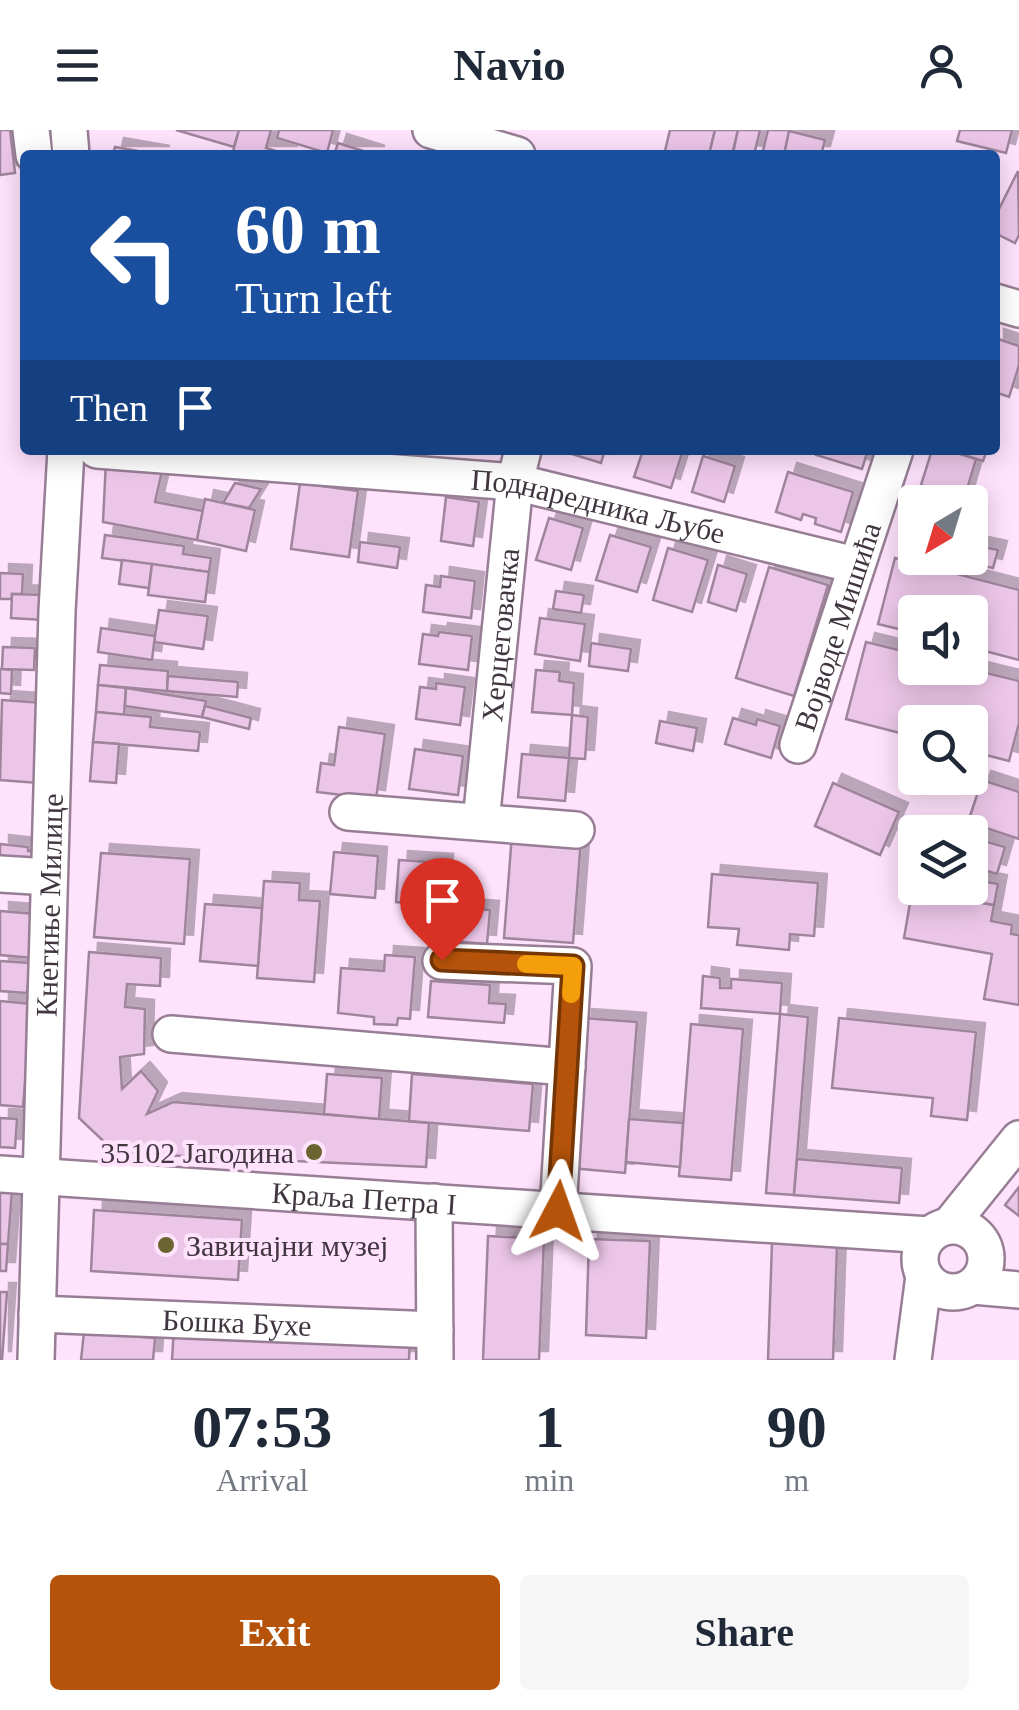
<!DOCTYPE html>
<meta charset="utf-8">
<style>
:root{--surface:#fff;--page:#f6f6f7;--text:#1f2937;--muted:#747a83;--accent:#b45309}
body{margin:0;font-family:Georgia,serif;background:var(--page);color:var(--text);height:100vh;display:flex;flex-direction:column;font-size:38px;white-space:nowrap}
*{box-sizing:border-box;margin:0}
p{font-size:32px;color:var(--muted)}
.icon{flex:none;width:55px;height:55px;fill:none;stroke:currentColor;stroke-width:2;stroke-linecap:round;stroke-linejoin:round}
.map{position:relative;height:1230px;overflow:hidden}
.details{display:flex;flex-direction:column;background:var(--surface);flex:1}
.details>*{flex:none}
.top-card{position:absolute;left:20px;top:20px;width:980px;height:305px;border-radius:10px;box-shadow:0 5px 25px #0003;background:#1a4fa0;color:#fff;overflow:hidden}
.needle{width:65px;rotate:218deg}
.controls{position:absolute;left:898px;top:355px;display:grid;gap:20px}
.controls a{display:grid;place-items:center;width:90px;height:90px;border-radius:10px;background:var(--surface);box-shadow:0 5px 25px #0003;font-size:50px}
.pin{position:absolute;display:grid;place-items:center;width:85px;height:85px;color:#fff;margin:-102px -42px;border-radius:50% 50% 50% 0;rotate:-45deg;box-shadow:0 0 10px #0007}
.pin .icon{rotate:45deg}
.me{position:absolute;width:110px;margin:-55px;rotate:4deg;stroke-linejoin:round;filter:drop-shadow(0 0 8px #0008)}
.turn{display:flex;align-items:center;gap:35px;height:210px;padding:0 50px;font-size:45px}
.turn .icon{width:130px;height:130px;stroke-width:2.5}
.turn b{display:block;font-size:70px;line-height:85px}
.then{display:flex;align-items:center;height:95px;padding:0 50px;background:#0003;gap:20px;font-size:38px}
.eta{display:flex;justify-content:space-evenly;align-items:center;height:170px;text-align:center}
.eta b{font-size:60px;font-weight:600;line-height:70px}
.button{display:flex;gap:20px;margin-top:auto;padding:20px 50px}
.button a{flex:1;height:115px;border-radius:10px;background:var(--accent);color:#fff;font-size:40px;font-weight:600;line-height:115px;text-align:center}
.button a+a{background:var(--page);color:var(--text)}
header{display:flex;justify-content:space-between;align-items:center;height:130px;padding:0 50px;background:var(--surface);font-size:45px;font-weight:600}
.map>svg:first-child{display:block}
.building{fill:#ecc6e9;stroke:#9f859c;stroke-width:2.5;filter:url(#shadow)}
.lines{fill:none;stroke-linecap:round;stroke-linejoin:round}
.minor-casing{stroke:#977e95;stroke-width:40}
.minor{stroke:#fff;stroke-width:35}
.route-casing{stroke:#753606;stroke-width:25}
.route{stroke:#b45309;stroke-width:18}
.slow{stroke:#f59e0b;stroke-width:18}
.poi-dot{fill:#6b6330;stroke:#ffe2fc;stroke-width:4}
.labels{text-anchor:middle;dominant-baseline:central;stroke-width:8;stroke-linejoin:round;paint-order:stroke}
.street-label{font-size:30px;fill:#413640;stroke:#ffe2fc}
.poi-label{font-size:30px;fill:#413640;stroke:#ffe2fc;text-anchor:end}
</style>
<header><svg class="icon" aria-label="menu" viewBox="0 0 24 24"><path d="M4 6h16M4 12h16M4 18h16"/></svg>Navio<svg class="icon" aria-label="person" viewBox="0 0 24 24"><circle cx="12" cy="8" r="4"/><path d="M4 21q1-7 8-7t8 7"/></svg></header>
<div class="map">
<svg width="1019" height="1230" viewBox="0 0 1019 1230">
<defs>
<filter id="shadow"><feDropShadow dx="9" dy="-9" stdDeviation="0" flood-color="#0004"/></filter>
</defs>
<rect width="100%" height="100%" fill="#ffe2fc"/>
<g class="building">
<polygon points="0,0 10,0 15,43 0,45"/>
<polygon points="176,0 239,0 234,17"/>
<polygon points="239,0 271,0 266,18 289,25 232,25"/>
<polygon points="279,0 333,0 327,23 277,8"/>
<polygon points="670,0 715,0 709,25 664,25"/>
<polygon points="715,0 738,0 732,25 709,25"/>
<polygon points="738,0 760,0 754,25 733,23"/>
<polygon points="768,0 790,0 784,25 762,25"/>
<polygon points="960,0 1012,0 1006,23 957,11"/>
<polygon points="789,1 825,10 821,25 784,25"/>
<polygon points="338,13 376,25 334,25"/>
<polygon points="115,17 161,25 113,25"/>
<polygon points="1018,41 1019,105 1015,113 995,103 995,87"/>
<polygon points="995,208 1019,216 1019,235 1009,267 995,262"/>
<polygon points="559,320 605,320 601,333"/>
<polygon points="643,320 683,320 671,358 634,347"/>
<polygon points="817,320 868,320 862,339 816,325"/>
<polygon points="932,320 948,320 976,329 964,369 921,355"/>
<polygon points="948,320 987,320 983,331"/>
<polygon points="703,326 735,336 724,372 692,362"/>
<polygon points="106,331 162,341 155,372 203,381 197,410 103,392"/>
<polygon points="788,342 853,362 841,402 815,394 816,388 803,384 801,390 776,382"/>
<polygon points="235,353 261,359 249,378 223,373"/>
<polygon points="300,353 358,361 349,427 291,419"/>
<polygon points="446,367 479,372 473,416 441,411"/>
<polygon points="205,369 255,380 246,421 197,410"/>
<polygon points="912,374 915,375 915,414 901,410"/>
<polygon points="549,388 583,398 571,440 536,430"/>
<polygon points="105,405 184,416 183,424 211,428 209,442 102,428"/>
<polygon points="610,405 651,417 637,462 596,450"/>
<polygon points="360,412 400,417 397,438 358,432"/>
<polygon points="970,414 998,420 993,438 962,431 963,428 970,428"/>
<polygon points="668,418 708,430 692,482 653,470"/>
<polygon points="895,428 1019,460 1019,530 970,517 970,482 915,482 915,503 878,494"/>
<polygon points="122,430 152,434 149,458 119,454"/>
<polygon points="152,434 209,442 205,472 148,465"/>
<polygon points="718,435 747,444 736,481 708,472"/>
<polygon points="769,437 828,455 794,566 736,548"/>
<polygon points="0,443 23,444 22,464 12,464 12,469 0,469"/>
<polygon points="441,446 475,451 471,488 423,482 426,455 440,457"/>
<polygon points="556,461 584,465 581,483 553,479"/>
<polygon points="12,464 44,465 43,490 11,488"/>
<polygon points="159,480 208,486 203,519 154,512"/>
<polygon points="540,488 585,494 580,531 535,524"/>
<polygon points="101,498 155,506 152,530 98,522"/>
<polygon points="439,502 472,506 468,540 419,534 423,504 438,506"/>
<polygon points="866,512 915,524 915,538 966,538 1019,551 1019,593 1009,631 970,621 970,592 915,592 915,607 846,589"/>
<polygon points="591,513 631,519 628,541 589,536"/>
<polygon points="3,517 35,518 34,540 2,539"/>
<polygon points="100,535 168,541 167,561 98,555"/>
<polygon points="0,539 12,540 11,564 0,563"/>
<polygon points="536,540 560,542 559,551 574,553 572,585 532,582"/>
<polygon points="168,546 238,552 237,567 167,561"/>
<polygon points="436,553 465,557 460,595 416,589 420,557 436,559"/>
<polygon points="98,555 126,558 124,585 96,582"/>
<polygon points="126,558 206,571 202,587 125,576"/>
<polygon points="2,570 44,573 38,653 0,650"/>
<polygon points="205,576 251,588 249,599 202,587"/>
<polygon points="96,582 151,587 150,597 200,602 198,621 93,612"/>
<polygon points="572,585 588,587 585,629 569,628"/>
<polygon points="733,588 756,595 757,589 780,596 771,628 725,614"/>
<polygon points="660,591 697,598 693,621 656,613"/>
<polygon points="339,597 385,604 376,669 317,662 321,633 334,635"/>
<polygon points="93,612 119,614 116,653 90,651"/>
<polygon points="415,619 463,626 458,665 409,659"/>
<polygon points="522,624 569,628 565,671 518,667"/>
<polygon points="982,650 1019,662 1019,709 968,692"/>
<polygon points="833,653 899,682 880,725 815,696"/>
<polygon points="512,704 581,709 573,813 504,808"/>
<polygon points="970,707 1005,717 997,744 970,736"/>
<polygon points="0,714 28,717 28,721 40,722 39,743 0,739"/>
<polygon points="334,722 378,726 375,768 330,764"/>
<polygon points="101,723 190,729 184,814 94,807"/>
<polygon points="399,730 444,733 441,776 396,772"/>
<polygon points="712,744 818,753 814,806 790,804 789,820 737,815 739,799 708,797"/>
<polygon points="915,744 915,758 968,758 966,770 994,775 991,791 1012,795 1011,804 1019,805 1019,875 984,869 992,824 904,808"/>
<polygon points="970,749 998,754 994,775 966,770"/>
<polygon points="264,751 300,753 299,770 320,771 314,852 257,848"/>
<polygon points="205,774 262,778 258,836 200,831"/>
<polygon points="441,776 490,780 487,814 438,810"/>
<polygon points="0,781 36,784 33,828 0,825"/>
<polygon points="89,822 161,828 160,856 127,854 125,877 145,879 144,924 120,927 122,959 141,941 158,961 147,984 173,972 429,993 426,1037 116,1023 79,988"/>
<polygon points="385,825 415,827 410,889 398,888 397,895 374,894 374,887 338,883 341,838 384,841"/>
<polygon points="0,831 30,833 27,863 0,861"/>
<polygon points="703,846 720,848 720,858 731,858 731,849 782,853 780,884 701,878"/>
<polygon points="431,851 490,855 489,873 506,874 504,893 428,887"/>
<polygon points="0,871 32,874 23,977 0,975"/>
<polygon points="780,884 808,887 794,1065 766,1063"/>
<polygon points="583,888 637,892 625,1043 571,1038"/>
<polygon points="839,888 976,902 967,990 931,986 933,968 832,958"/>
<polygon points="691,894 743,899 731,1050 679,1046"/>
<polygon points="327,944 382,948 379,989 324,984"/>
<polygon points="412,944 533,954 529,1001 409,991"/>
<polygon points="0,988 17,989 15,1018 0,1017"/>
<polygon points="629,989 683,993 680,1037 626,1032"/>
<polygon points="797,1029 902,1038 899,1073 794,1065"/>
<polygon points="1019,1057 1019,1086 1005,1075"/>
<polygon points="0,1059 12,1060 8,1114 0,1114"/>
<polygon points="94,1080 242,1090 238,1150 91,1141"/>
<polygon points="488,1106 544,1109 539,1230 483,1230"/>
<polygon points="589,1109 650,1111 646,1208 586,1205"/>
<polygon points="772,1113 837,1116 833,1230 768,1230"/>
<polygon points="0,1114 8,1114 6,1141 0,1141"/>
<polygon points="0,1162 7,1162 2,1230 0,1230"/>
<polygon points="174,1197 410,1207 409,1230 172,1230"/>
<polygon points="84,1202 155,1208 153,1230 81,1230"/>
</g>
<g class="lines">
<g class="minor-casing">
<g id="minor">
<polyline points="31,0 34,25"/>
<polyline points="69,0 71,25"/>
<polyline points="431,0 517,25"/>
<polyline points="995,172 1019,179"/>
<path id="s1" d="M97 320 515 352 855 435"/>
<path id="s2" d="M798 615 895 320"/>
<polyline points="348,682 576,700"/>
<path id="s3" d="M481 692 515 352 523 320"/>
<polyline points="0,744 49,747"/>
<polyline points="441,831 573,836 558,1081"/>
<polyline points="171,904 567,937"/>
<path id="s4" d="M0 1044 929 1105"/>
<polyline points="434,1072 435,1230"/>
<circle cx="953" cy="1129" r="33"/>
<polyline points="949,1096 1019,1009"/>
<polyline points="973,1156 1019,1160"/>
<path id="s5" d="M37 1184 435 1200"/>
<path id="s6" d="M36 1230 57 481 66 320"/>
<polyline points="913,1230 924,1146"/>
</g>
</g>
<use href="#minor" class="minor"/>
</g>
<g class="lines">
<g class="route-casing">
<polyline id="route" points="442,830 573,836 558,1081"/>
</g>
<use href="#route" class="route"/>
<polyline class="slow" points="526,834 573,836 571,864"/>
</g>
<g class="poi-dot">
<circle cx="314" cy="1022" r="10"/>
<circle cx="166" cy="1115" r="10"/>
</g>
<g class="labels">
<g class="street-label">
<text stroke="none"><textPath href="#s1" startOffset="505">Поднаредника Љубе</textPath></text>
<text stroke="none"><textPath href="#s2" startOffset="125">Војводе Мишића</textPath></text>
<text stroke="none"><textPath href="#s3" startOffset="188">Херцеговачка</textPath></text>
<text stroke="none"><textPath href="#s6" startOffset="455">Кнегиње Милице</textPath></text>
<text stroke="none"><textPath href="#s4" startOffset="365">Краља Петра I</textPath></text>
<text stroke="none"><textPath href="#s5" startOffset="200">Бошка Бухе</textPath></text>
</g>
<g class="poi-label">
<text x="294" y="1022">35102 Јагодина</text>
<text x="186" y="1115" text-anchor="start">Завичајни музеј</text>
</g>
</g>
</svg>
<div class="controls">
<a><svg class="needle" viewBox="-14 -14 28 28"><path d="M0-13l5 13h-10z" fill="#e53935"/><path d="M0 13l5-13h-10z" fill="#747a83"/></svg></a>
<a><svg class="icon" aria-label="sound" viewBox="0 0 24 24"><path d="M4 9h4l5-4v14l-5-4H4zM17 9q2 3 0 6"/></svg></a>
<a><svg class="icon" aria-label="search" viewBox="0 0 24 24"><circle cx="10" cy="10" r="6"/><path d="M15 15l6 6"/></svg></a>
<a><svg class="icon" aria-label="layers" viewBox="0 0 24 24"><path d="M12 4l9 5-9 5-9-5zM3 14l9 5 9-5"/></svg></a>
</div>
<div class="pin" style="left:442px;top:830px;background:#d93025"><svg class="icon" aria-label="arrive" viewBox="0 0 24 24"><path d="M6 21V4h12l-3 4 3 4H6"/></svg></div>
<svg class="me" style="left:558px;top:1081px" viewBox="-20 -20 40 40"><path d="M0-17L14 15 0 8-14 15z" fill="#b45309" stroke="#fff" stroke-width="4"/></svg>
<div class="top-card">
<div class="turn"><svg class="icon" aria-label="left" viewBox="0 0 24 24"><path d="M17 20v-9H6M10 6l-5 5 5 5"/></svg><div><b>60 m</b>Turn left</div></div>
<div class="then">Then<svg class="icon" aria-label="arrive" viewBox="0 0 24 24"><path d="M6 21V4h12l-3 4 3 4H6"/></svg></div>
</div>
</div>
<section class="details">
<div class="eta">
<div><b>07:53</b><p>Arrival</p></div>
<div><b>1</b><p>min</p></div>
<div><b>90</b><p>m</p></div>
</div>
<div class="button"><a>Exit</a><a>Share</a></div>
</section>
